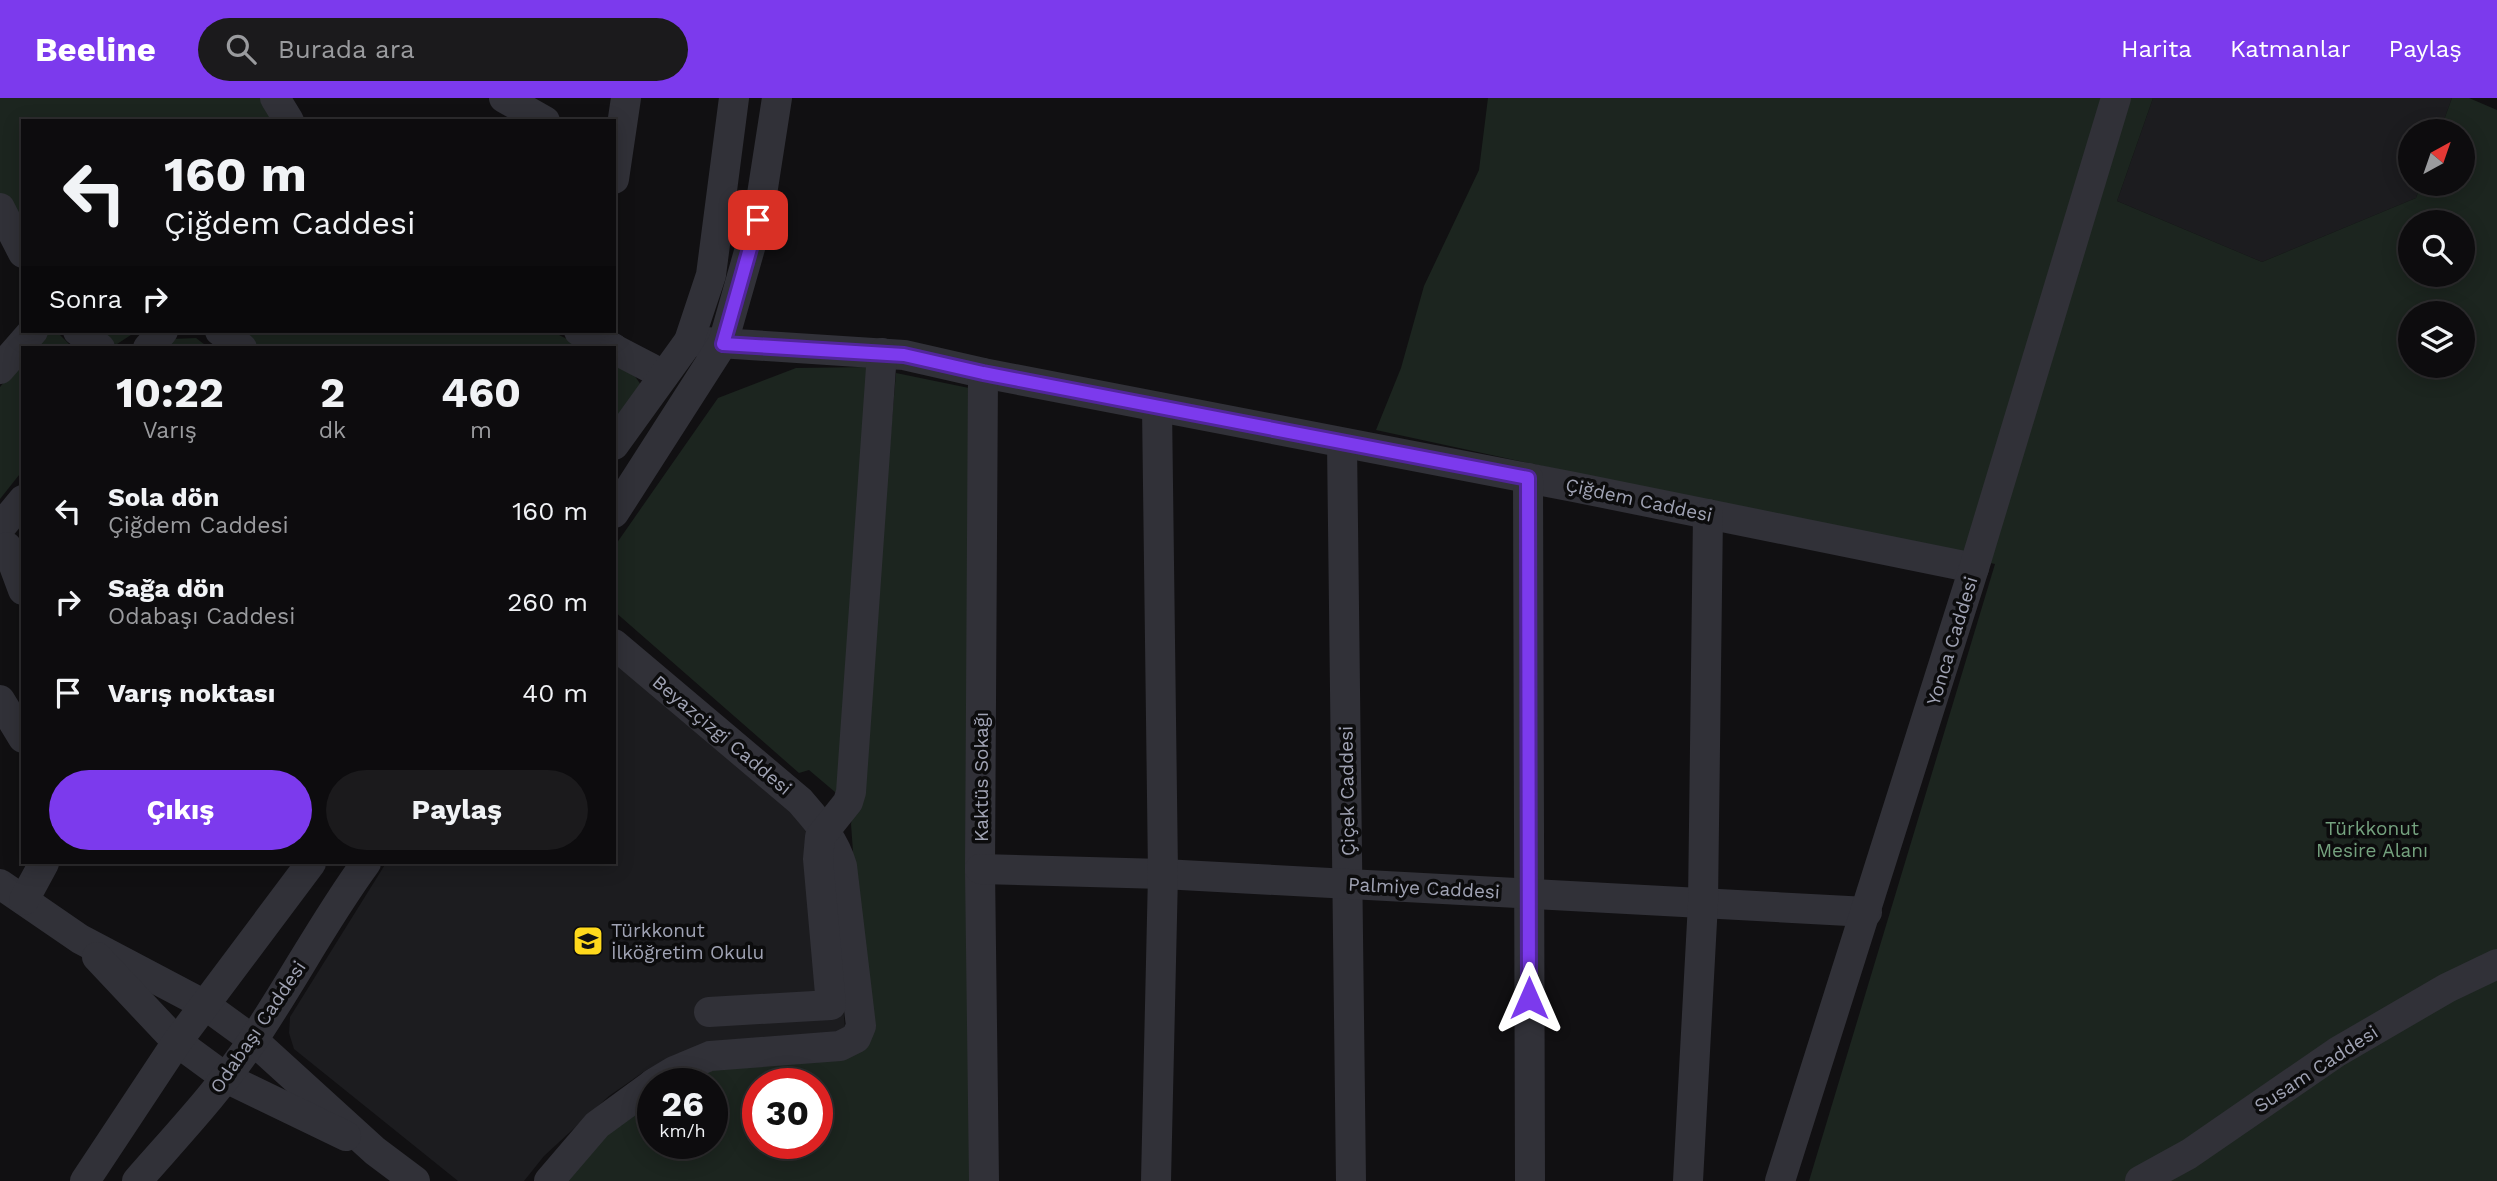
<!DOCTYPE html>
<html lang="tr">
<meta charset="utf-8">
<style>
:root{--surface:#0d0c0e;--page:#1b1a1c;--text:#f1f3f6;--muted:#9a9b9e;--line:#2d2c2e;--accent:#7c3aed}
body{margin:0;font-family:"Work Sans",sans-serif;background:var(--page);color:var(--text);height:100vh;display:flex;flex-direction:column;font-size:26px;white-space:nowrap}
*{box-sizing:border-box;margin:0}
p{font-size:23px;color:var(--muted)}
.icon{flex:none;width:38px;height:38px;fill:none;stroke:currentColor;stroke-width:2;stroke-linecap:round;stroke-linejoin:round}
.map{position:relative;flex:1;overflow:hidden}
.sheet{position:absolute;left:21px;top:248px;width:595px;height:518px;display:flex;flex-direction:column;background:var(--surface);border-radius:0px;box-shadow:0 4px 18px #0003,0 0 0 2px var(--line)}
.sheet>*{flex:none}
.banner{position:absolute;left:21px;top:21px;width:595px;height:214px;border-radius:0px;box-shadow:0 4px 18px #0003,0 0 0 2px var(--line);background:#0d0c0e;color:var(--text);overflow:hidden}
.needle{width:46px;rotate:40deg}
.tools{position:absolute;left:2398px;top:21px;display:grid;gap:14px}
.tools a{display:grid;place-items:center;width:77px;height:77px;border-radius:50%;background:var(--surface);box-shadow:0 4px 18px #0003,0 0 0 2px var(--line);font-size:35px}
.speed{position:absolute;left:637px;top:970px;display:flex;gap:14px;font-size:35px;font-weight:700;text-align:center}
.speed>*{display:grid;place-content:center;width:91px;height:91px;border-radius:50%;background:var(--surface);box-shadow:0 4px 18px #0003,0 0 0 2px var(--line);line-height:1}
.speed small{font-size:18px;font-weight:400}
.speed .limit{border:10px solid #d22;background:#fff;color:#111}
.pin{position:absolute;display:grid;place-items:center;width:60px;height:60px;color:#fff;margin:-30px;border-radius:14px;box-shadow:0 4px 10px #0006}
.me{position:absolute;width:77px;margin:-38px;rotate:0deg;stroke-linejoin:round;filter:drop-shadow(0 0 5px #0008)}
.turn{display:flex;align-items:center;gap:24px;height:147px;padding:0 28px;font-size:32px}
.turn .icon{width:91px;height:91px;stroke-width:2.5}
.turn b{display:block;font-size:49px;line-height:60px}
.then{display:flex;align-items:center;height:66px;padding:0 28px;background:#0003;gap:14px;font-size:26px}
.eta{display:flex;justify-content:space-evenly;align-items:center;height:119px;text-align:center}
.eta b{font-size:42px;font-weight:700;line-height:49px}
.button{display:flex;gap:14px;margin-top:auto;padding:14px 28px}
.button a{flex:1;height:80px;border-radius:42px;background:var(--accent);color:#fff;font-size:28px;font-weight:700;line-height:80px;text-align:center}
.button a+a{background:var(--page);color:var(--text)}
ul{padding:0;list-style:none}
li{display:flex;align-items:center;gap:21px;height:91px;padding:0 28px}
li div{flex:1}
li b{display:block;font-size:26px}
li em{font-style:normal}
header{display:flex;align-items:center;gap:42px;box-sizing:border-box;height:98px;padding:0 35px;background:var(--accent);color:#fff}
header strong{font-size:33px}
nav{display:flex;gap:38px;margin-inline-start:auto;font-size:24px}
.search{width:490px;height:63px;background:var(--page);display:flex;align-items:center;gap:18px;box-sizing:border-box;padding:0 24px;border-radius:38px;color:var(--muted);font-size:26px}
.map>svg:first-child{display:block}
.built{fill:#1c1c1f}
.green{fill:#1c251f;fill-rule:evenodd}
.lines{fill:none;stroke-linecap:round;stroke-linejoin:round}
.minor{stroke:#313138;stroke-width:30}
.route-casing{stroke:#51269a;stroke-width:18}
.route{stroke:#7c3aed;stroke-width:12}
.labels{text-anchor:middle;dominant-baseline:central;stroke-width:7;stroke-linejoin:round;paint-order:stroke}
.street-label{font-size:19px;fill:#a0a3b4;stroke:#0c0c0d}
.park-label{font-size:19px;fill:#75a27f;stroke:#0c0c0d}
.poi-label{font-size:19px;fill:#a0a3b4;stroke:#0c0c0d;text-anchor:start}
</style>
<header>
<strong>Beeline</strong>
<div class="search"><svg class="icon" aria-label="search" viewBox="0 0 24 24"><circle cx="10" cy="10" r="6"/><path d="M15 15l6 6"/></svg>Burada ara</div>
<nav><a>Harita</a><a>Katmanlar</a><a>Paylaş</a></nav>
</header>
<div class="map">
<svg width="2497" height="1083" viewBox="0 0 2497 1083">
<rect width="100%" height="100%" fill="#111012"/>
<g class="built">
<polygon points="2153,0 2452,0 2440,33 2410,33 2410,86 2421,86 2416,100 2262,164 2117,103"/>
<polygon points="614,564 797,716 832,767 845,931 829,936 676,956 645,973 609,998 544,1058 524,1083 458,1083 294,951 289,935 290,919 386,765 614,765"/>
</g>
<g class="green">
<polygon points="0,0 263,0 277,23 23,23 23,141 0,100"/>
<path d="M1488 0H2153L2117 103 2262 164 2416 100 2421 86H2462V33H2440L2452 0H2469L2497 12V1083H1809L1995 466 1376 332 1401 270 1424 188 1479 72ZM2410 124H2462V177H2410ZM2410 215H2462V268H2410Z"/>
<polygon points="47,233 56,233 73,250 32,250"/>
<polygon points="91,233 137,233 117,246 103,245"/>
<polygon points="235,233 551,233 585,250 257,250"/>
<polygon points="196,240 209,250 164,250 171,241"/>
<polygon points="23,262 23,372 0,401 0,289"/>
<polygon points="614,265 632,274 641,287 614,324"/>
<polygon points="872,269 841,693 835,694 809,672 799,675 614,513 614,449 718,300 796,270"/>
<path d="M896 275 969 290 972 1083H556L653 994V1045H712V985H667L698 968 858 952 855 781 851 726 865 637ZM758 985H817V1045H758Z"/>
</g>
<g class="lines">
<g class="minor">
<polyline points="275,0 289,23"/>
<polyline points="504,0 545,23"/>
<polyline points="614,81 626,0"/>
<polyline points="0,110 23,155"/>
<polyline points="78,233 100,250"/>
<polyline points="220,233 242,250"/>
<polyline points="579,233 613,250"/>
<polyline points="689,243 904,257 983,275 1574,389 1974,470"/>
<polyline points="148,250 163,233"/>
<polyline points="614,251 664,277"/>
<polyline points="0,271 33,233"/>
<polyline points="983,275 980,771 984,1083"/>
<polyline points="1342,345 1351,1083"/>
<polyline points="614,347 689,243 711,177 734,0"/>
<polyline points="1528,380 1530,1083"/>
<polyline points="614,415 723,245 758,122 777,0"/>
<polyline points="0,430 23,402"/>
<polyline points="7,449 23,492"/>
<path d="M614 546 800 703C818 724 834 741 842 768L861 928 856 940 840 948 710 958 674 973 654 985"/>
<polyline points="0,602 23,640"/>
<polyline points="980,771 1163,776 1867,814"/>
<polyline points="0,786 80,841 205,907 253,942 375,1053 415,1083"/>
<polyline points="24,802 44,765"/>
<polyline points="97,859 177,944 226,980 346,1038"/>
<polyline points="709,914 831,907 818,761 820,739 848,704 851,694 882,255"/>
<polyline points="85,1083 177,944 311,765"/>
<path d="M137 1083C177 1037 219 993 253 942 292 884 325 821 366 765"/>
<polyline points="549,1083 597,1027 653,986"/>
<polyline points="1156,1083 1163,776 1157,309"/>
<polyline points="1688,1083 1703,805 1708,416"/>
<polyline points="1780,1083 1974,470 2116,0"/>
<polyline points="2140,1083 2189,1056 2337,954 2447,890 2497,866"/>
</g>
</g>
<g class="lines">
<g class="route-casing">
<polyline id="route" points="758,122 723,246 904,257 983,275 1528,380 1529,900"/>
</g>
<use href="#route" class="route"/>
</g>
<defs>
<g id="school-square" transform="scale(1.575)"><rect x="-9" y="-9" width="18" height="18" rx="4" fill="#ffd91c" stroke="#0c0c0d"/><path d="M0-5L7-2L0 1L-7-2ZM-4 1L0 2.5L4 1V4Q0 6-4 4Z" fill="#111"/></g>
</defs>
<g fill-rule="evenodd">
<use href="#school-square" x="588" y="843"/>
</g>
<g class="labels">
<g class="street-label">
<text transform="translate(1639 402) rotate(12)">Çiğdem Caddesi</text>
<text transform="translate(1952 543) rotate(-73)">Yonca Caddesi</text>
<text transform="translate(722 637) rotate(40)">Beyazçizgi Caddesi</text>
<text transform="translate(981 679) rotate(-90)">Kaktüs Sokağı</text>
<text transform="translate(1347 693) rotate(-91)">Çiçek Caddesi</text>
<text transform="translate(1424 790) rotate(3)">Palmiye Caddesi</text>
<text transform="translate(258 929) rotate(-56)">Odabaşı Caddesi</text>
<text transform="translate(2316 971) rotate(-33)">Susam Caddesi</text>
</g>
<g class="park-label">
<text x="2372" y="730">Türkkonut<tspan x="2372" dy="22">Mesire Alanı</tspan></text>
</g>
<g class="poi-label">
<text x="611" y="832">Türkkonut<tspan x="611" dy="22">İlköğretim Okulu</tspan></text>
</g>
</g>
</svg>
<div class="tools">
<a><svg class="needle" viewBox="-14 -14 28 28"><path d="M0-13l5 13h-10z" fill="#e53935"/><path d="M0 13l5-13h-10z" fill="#9a9b9e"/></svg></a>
<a><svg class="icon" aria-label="search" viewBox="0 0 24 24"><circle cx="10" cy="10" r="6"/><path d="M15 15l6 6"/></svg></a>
<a><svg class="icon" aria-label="layers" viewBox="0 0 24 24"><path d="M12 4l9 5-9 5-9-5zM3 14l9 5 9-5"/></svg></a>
</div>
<div class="speed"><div>26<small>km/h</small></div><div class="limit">30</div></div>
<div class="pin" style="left:758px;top:122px;background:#d93025"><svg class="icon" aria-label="arrive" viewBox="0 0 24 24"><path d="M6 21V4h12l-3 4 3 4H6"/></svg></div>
<svg class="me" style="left:1529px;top:900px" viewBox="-20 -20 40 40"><path d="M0-17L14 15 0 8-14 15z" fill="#7c3aed" stroke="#fff" stroke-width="4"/></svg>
<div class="banner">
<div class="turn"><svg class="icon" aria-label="left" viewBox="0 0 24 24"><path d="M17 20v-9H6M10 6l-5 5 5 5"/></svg><div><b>160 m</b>Çiğdem Caddesi</div></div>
<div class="then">Sonra<svg class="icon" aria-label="right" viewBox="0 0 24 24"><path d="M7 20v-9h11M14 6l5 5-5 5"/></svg></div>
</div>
<section class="sheet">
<div class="eta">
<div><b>10:22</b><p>Varış</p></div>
<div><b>2</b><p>dk</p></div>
<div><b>460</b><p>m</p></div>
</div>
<ul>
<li><svg class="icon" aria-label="left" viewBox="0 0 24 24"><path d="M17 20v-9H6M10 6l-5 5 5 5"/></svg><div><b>Sola dön</b><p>Çiğdem Caddesi</p></div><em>160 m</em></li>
<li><svg class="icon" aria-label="right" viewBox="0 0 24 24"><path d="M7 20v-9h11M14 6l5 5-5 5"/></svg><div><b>Sağa dön</b><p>Odabaşı Caddesi</p></div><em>260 m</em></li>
<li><svg class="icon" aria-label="arrive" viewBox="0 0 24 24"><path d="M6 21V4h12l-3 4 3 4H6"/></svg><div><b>Varış noktası</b></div><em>40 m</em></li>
</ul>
<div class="button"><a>Çıkış</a><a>Paylaş</a></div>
</section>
</div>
